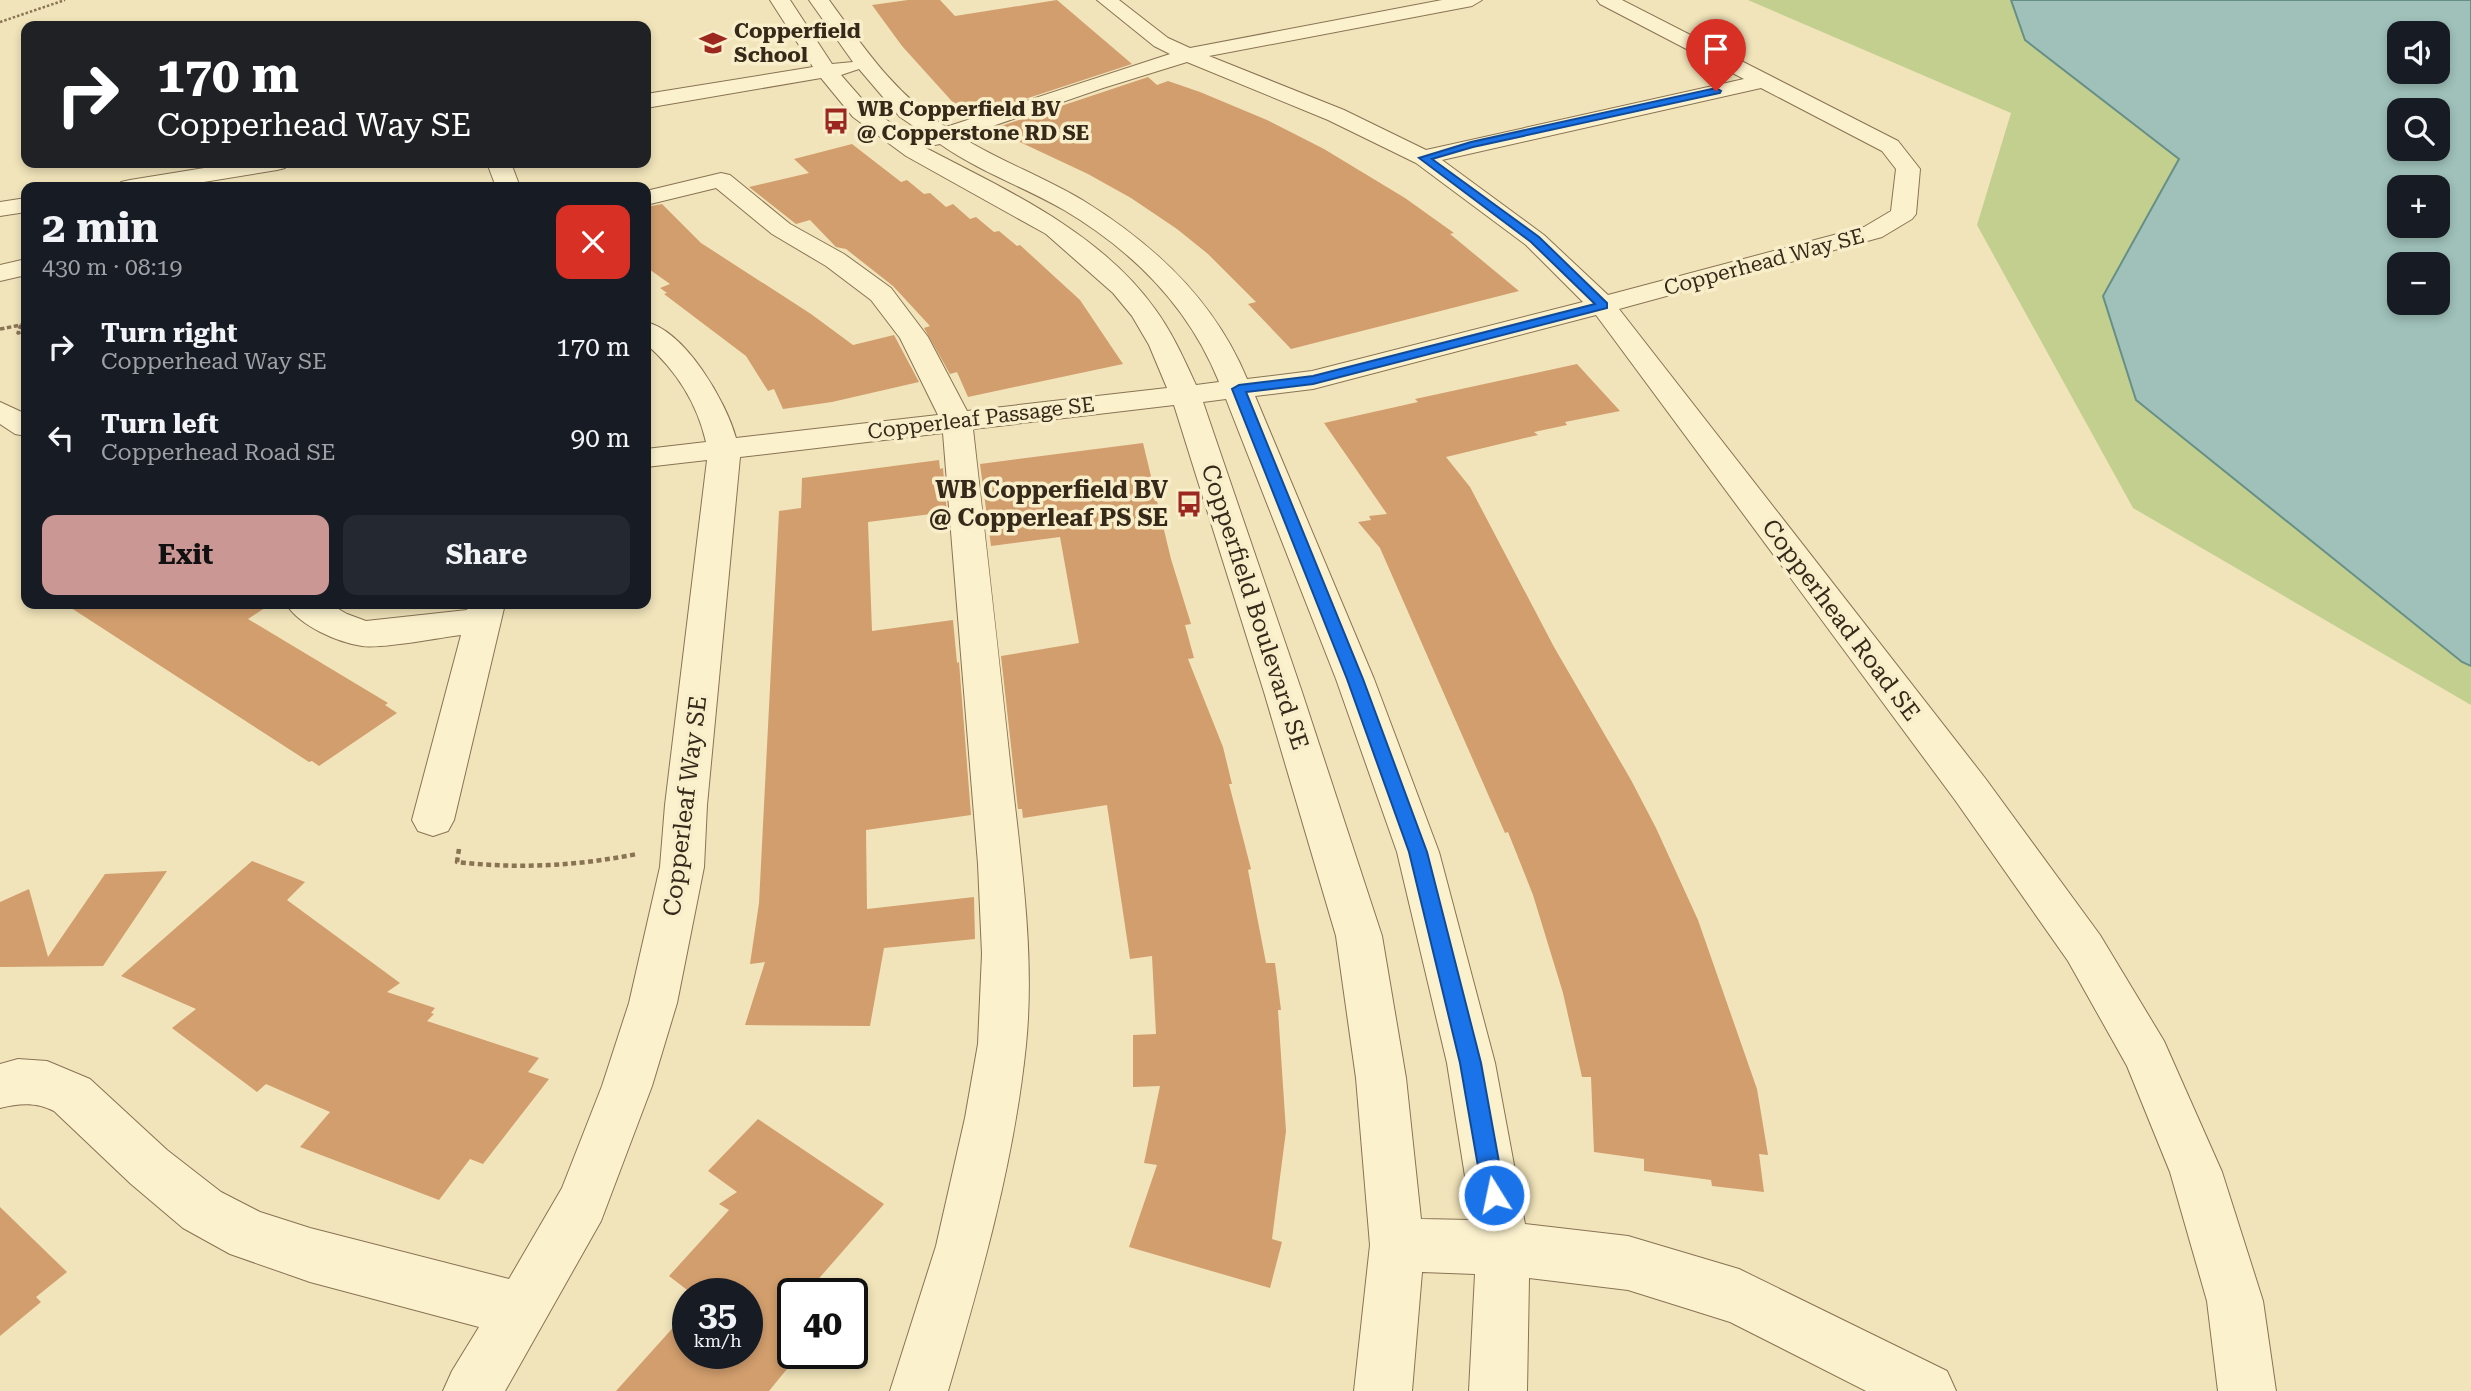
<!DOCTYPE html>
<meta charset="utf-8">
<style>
:root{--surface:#171b24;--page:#242831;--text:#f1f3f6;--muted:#9ea1a6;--accent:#cb9795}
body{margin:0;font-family:"Roboto Serif",serif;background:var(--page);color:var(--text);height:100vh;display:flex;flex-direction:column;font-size:26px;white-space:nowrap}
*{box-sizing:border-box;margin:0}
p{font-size:23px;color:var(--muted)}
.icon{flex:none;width:38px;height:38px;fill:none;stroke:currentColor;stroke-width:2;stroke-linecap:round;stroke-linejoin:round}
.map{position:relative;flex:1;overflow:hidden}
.side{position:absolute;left:21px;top:182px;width:630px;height:427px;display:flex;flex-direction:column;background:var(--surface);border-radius:14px;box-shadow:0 4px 10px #0003}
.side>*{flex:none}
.hud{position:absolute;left:21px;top:21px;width:630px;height:147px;border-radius:14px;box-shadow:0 4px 10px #0003;background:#202124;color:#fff;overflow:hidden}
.controls{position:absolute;left:2387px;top:21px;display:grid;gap:14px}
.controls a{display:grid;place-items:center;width:63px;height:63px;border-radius:14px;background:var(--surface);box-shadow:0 4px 10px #0003;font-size:35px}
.speed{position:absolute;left:672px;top:1278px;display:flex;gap:14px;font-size:35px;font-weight:700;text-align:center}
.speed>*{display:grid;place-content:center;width:91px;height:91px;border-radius:50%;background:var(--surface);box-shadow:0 4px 10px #0003;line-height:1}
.speed small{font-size:18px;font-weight:400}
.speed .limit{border:4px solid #111;border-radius:10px;background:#fff;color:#111}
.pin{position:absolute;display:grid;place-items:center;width:60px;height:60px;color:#fff;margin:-72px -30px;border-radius:50% 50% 50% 0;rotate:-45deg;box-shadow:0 0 7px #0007}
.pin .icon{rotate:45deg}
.me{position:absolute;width:77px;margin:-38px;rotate:350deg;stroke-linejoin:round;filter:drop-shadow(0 0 5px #0008)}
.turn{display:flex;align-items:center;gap:24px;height:147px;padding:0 21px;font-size:32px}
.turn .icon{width:91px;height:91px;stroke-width:2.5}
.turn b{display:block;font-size:49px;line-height:60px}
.round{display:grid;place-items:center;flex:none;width:74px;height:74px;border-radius:14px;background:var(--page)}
.summary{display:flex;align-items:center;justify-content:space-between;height:119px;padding:0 21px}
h1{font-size:42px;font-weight:700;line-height:52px}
.primary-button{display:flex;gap:14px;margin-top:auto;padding:14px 21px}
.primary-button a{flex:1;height:80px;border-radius:14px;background:var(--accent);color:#111;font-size:28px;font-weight:700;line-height:80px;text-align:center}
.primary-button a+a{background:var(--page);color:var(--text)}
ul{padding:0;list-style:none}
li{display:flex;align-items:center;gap:21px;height:91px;padding:0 21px}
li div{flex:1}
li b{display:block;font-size:26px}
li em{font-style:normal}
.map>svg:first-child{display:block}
.green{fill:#c3cf8e;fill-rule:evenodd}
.water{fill:#9fc1b9;stroke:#668f87;stroke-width:2;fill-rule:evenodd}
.building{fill:#d29e6d}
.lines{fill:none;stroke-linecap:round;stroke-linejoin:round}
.minor-casing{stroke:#897353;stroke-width:2}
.path-far2{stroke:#897353;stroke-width:2.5;stroke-dasharray:2.5 2;stroke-linecap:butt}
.path-far1{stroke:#897353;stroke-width:3.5;stroke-dasharray:4.5 2.5;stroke-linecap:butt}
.path{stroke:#897353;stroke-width:4.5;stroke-dasharray:5 3.5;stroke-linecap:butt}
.minor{fill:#fbf1cd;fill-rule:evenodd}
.route{fill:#1a73e8;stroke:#114b97;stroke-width:2}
.labels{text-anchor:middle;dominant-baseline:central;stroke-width:7;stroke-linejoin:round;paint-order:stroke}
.far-poi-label{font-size:21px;font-weight:bold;fill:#36291a;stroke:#f8eeca;text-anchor:start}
.far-street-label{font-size:21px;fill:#36291a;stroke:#f8eeca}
.poi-label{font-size:24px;font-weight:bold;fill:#36291a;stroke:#f8eeca;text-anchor:end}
.street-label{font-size:24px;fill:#36291a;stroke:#f8eeca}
</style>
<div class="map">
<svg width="2471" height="1391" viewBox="0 0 2471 1391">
<rect width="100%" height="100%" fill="#f1e4ba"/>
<path class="green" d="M1748 0H2471V705L2133 508 1977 225 2011 113ZM2399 33H2438V72H2399ZM2399 110H2438V149H2399ZM2399 187H2438V226H2399ZM2399 264H2438V303H2399Z"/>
<path class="water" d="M2011 0H2471V666L2462 662 2136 400 2103 296 2179 159 2025 40ZM2399 33H2438V72H2399ZM2399 110H2438V149H2399ZM2399 187H2438V226H2399ZM2399 264H2438V303H2399Z"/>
<g class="building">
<polygon points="908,0 940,0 955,16 1057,0 1132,64 967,118 902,46 872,5"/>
<polygon points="1148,77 1157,85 1168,81 1200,92 1267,120 1324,149 1405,198 1454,233 1450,234 1519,291 1291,349 1248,304 1256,302 1208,254 1177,229 1131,198 1088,174 992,129"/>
<polygon points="852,144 901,182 907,180 924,194 930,193 946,207 953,204 970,219 976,217 994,232 999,231 1017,246 1020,245 1080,300 1123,364 968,397 957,372 950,374 924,328 930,326 893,286 846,249 836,247 810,220 796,224 749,187 809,173 794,159"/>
<polygon points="662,204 701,243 811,314 853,345 894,335 919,382 832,402 783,409 774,389 768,391 746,356 664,294 667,293 660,288 670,284 646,267 646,207"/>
<polygon points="1577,364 1620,411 1565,422 1567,425 1534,432 1538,435 1446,457 1470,487 1554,647 1631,780 1656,828 1698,920 1757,1089 1768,1155 1759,1154 1764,1192 1712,1186 1711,1180 1644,1171 1644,1159 1594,1152 1591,1077 1582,1077 1563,993 1533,895 1508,832 1505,833 1380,548 1358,522 1371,520 1369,516 1387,514 1324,423 1418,402 1415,399"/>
<polygon points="1143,443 1171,559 1191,624 1185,625 1194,658 1188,659 1223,747 1232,784 1229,784 1251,869 1248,870 1266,963 1275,963 1281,1010 1278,1010 1286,1131 1272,1239 1282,1242 1270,1288 1129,1247 1157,1165 1144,1163 1160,1086 1133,1087 1133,1035 1156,1034 1152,956 1130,959 1107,805 1023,818 1022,809 1018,809 1001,656 1079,643 1060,537 991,546 980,464"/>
<polygon points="939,460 940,469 943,468 947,512 868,522 872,631 953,620 957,663 959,662 971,815 866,830 867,909 974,897 975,939 884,948 870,1026 745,1025 765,962 750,964 759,903 779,511 801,508 802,478"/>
<polygon points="65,604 271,604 248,619 388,703 385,705 397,713 319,766 312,761 309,762"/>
<polygon points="252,861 305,882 287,900 400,983 387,992 435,1008 431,1013 434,1014 427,1021 539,1058 528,1072 549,1079 483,1164 470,1159 439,1200 300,1147 330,1112 266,1084 257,1092 172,1028 196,1009 121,976"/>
<polygon points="167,871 103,966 0,967 0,902 29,889 48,957 105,874"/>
<polygon points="758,1119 884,1204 808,1291 811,1293 793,1293 793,1353 800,1353 769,1391 616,1391 688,1311 688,1353 747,1353 747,1293 691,1293 669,1276 729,1210 719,1204 737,1192 708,1171"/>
<polygon points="0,1207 67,1272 36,1297 41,1302 0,1336"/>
</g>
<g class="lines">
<g class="minor-casing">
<g id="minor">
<path d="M770 0H790L832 64 853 62 809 0H829C865 49 894 93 946 127L1170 54 1154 46 1097 0H1119L1168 38 1190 48 1442 0H1482L1472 6 1209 56 1344 110 1426 150 1744 79 1600 4 1597 0H1622L1898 141 1920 169 1916 214 1912 219 1882 237 1619 309 1985 778 2100 935 2164 1041 2222 1172 2263 1301 2276 1391H2218L2207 1301 2170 1172 2127 1066 2068 961 1955 800 1596 315 1313 389 1255 396 1374 679 1439 852 1495 1063 1525 1224 1628 1236 1739 1269 1947 1371 1956 1391H1866L1730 1322 1628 1290 1529 1278 1527 1391H1469L1475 1274 1422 1272 1412 1391H1354L1370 1245 1356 1078 1336 936 1264 692 1174 405 973 429C986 543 999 657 1011 771 1021 861 1035 955 1026 1045 1014 1163 981 1278 948 1391H890L936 1246 965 1118 978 1044 982 954 978 864 943 433 740 457 707 805 704 867 677 1003 652 1086 601 1221 505 1391H443L452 1371 479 1327 310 1282 230 1254 183 1228 131 1184 54 1111C36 1102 20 1103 0 1108V1064L18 1059 47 1061 90 1079 167 1150 221 1192 260 1212 310 1228 509 1279 562 1188 602 1086 629 1003 660 867 665 805 707 460 646 467V449L706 442C697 403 676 370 646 344V322C685 331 726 401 736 438L938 415 900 338 871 300 826 266 772 234 716 188 646 205V191L721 173 730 175 790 224 844 254 891 288 928 337 967 411 1167 388 1149 345 1132 316 1113 293 1046 234 906 156 853 117 821 78 646 108V94L813 67ZM1187 62 1328 120 1416 163 1526 245 1583 302 1312 371 1247 379C1215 301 1155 245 1084 201 1044 177 1000 161 961 137L1103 88ZM859 69 900 117 925 134 920 136 918 143 869 107 841 75ZM1761 88 1882 151 1896 169 1891 211 1864 227 1608 295 1544 235 1442 160ZM940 144C978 171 1024 187 1064 210 1133 251 1189 307 1219 382L1196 385C1184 359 1172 332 1155 309 1099 231 1006 190 924 147ZM1226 399 1336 679 1397 852 1447 1063 1472 1220 1421 1219 1406 1078 1382 936 1302 692 1203 402Z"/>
<polygon points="235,163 289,163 285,168 277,170 173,187 118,187 121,182 130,180"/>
<polygon points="487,163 511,163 520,187 496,187"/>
<polygon points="26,198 26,212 0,216 0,202"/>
<polygon points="26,259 26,275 0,281 0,265"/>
<polygon points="0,402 26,414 26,436 15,434 0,424"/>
<path d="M286 604H330L347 614 366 621 467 610 469 604H505L454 820 448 831 433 836 418 831 412 820 461 635C437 638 382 649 362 646 337 642 300 626 286 604Z"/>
</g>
</g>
<polyline class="path-far2" points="0,22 65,0"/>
<polyline class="path-far1" points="0,329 21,325 18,333 26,331"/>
<path class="path" d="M459 849 457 862C518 869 577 866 637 854"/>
<use href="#minor" class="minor"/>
</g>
<polygon class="route" points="1716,88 1721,91 1720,93 1473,147 1432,159 1539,237 1607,303 1607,308 1313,384 1246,392 1363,679 1427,852 1481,1063 1505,1195 1502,1203 1494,1206 1486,1203 1483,1195 1460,1063 1409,852 1347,679 1232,389 1239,385 1313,376 1595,304 1531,242 1419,158 1471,142"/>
<defs>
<g id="school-bare" transform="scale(2.1)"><path d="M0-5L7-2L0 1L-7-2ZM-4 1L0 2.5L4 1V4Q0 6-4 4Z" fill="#9c271f" stroke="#f8eeca" stroke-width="2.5" paint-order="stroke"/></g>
<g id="bus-bare" transform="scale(2.1)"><path d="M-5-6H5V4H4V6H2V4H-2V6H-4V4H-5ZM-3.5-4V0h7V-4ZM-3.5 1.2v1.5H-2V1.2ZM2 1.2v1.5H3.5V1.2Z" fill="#9c271f" stroke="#f8eeca" stroke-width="2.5" paint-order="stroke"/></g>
</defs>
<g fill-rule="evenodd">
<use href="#school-bare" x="713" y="43"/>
<use href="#bus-bare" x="836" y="121"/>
<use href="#bus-bare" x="1189" y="504"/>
</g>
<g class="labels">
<g class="far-poi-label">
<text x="734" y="31">Copperfield<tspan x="734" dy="24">School</tspan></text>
<text x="857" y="109">WB Copperfield BV<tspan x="857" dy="24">@ Copperstone RD SE</tspan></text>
</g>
<g class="far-street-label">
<text transform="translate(1764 262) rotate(-15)">Copperhead Way SE</text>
<text transform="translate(981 418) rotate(-7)">Copperleaf Passage SE</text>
</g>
<g class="poi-label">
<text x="1168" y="490">WB Copperfield BV<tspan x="1168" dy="28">@ Copperleaf PS SE</tspan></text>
</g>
<g class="street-label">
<text transform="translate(1255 607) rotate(72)">Copperfield Boulevard SE</text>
<text transform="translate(1841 620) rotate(53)">Copperhead Road SE</text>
<text transform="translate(685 806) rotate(-83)">Copperleaf Way SE</text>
</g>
</g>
</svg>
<div class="controls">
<a><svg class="icon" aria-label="sound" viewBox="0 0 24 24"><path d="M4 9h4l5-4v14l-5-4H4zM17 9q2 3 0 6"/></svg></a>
<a><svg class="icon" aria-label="search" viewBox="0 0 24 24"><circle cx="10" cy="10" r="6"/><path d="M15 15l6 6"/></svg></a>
<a>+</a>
<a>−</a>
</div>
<div class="speed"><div>35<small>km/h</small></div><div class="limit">40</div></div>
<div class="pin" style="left:1716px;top:91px;background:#d93025"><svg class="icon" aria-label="arrive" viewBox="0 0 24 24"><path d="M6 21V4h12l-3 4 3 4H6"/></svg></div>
<svg class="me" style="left:1494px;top:1195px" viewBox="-20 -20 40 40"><circle r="17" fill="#1a73e8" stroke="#fff" stroke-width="3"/><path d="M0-11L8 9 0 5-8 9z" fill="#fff"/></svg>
<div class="hud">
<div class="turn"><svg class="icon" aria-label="right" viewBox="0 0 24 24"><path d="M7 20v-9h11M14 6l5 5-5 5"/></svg><div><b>170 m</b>Copperhead Way SE</div></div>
</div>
<section class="side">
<div class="summary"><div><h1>2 min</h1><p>430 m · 08:19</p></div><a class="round" style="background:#d93025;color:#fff"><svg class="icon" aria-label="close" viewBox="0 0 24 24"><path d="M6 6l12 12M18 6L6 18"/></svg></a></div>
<ul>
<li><svg class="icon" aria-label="right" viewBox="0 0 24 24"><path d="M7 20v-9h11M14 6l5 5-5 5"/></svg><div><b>Turn right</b><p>Copperhead Way SE</p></div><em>170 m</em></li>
<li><svg class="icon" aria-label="left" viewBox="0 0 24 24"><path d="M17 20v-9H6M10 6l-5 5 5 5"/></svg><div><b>Turn left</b><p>Copperhead Road SE</p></div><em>90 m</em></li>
</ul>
<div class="primary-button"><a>Exit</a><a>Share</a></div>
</section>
</div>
